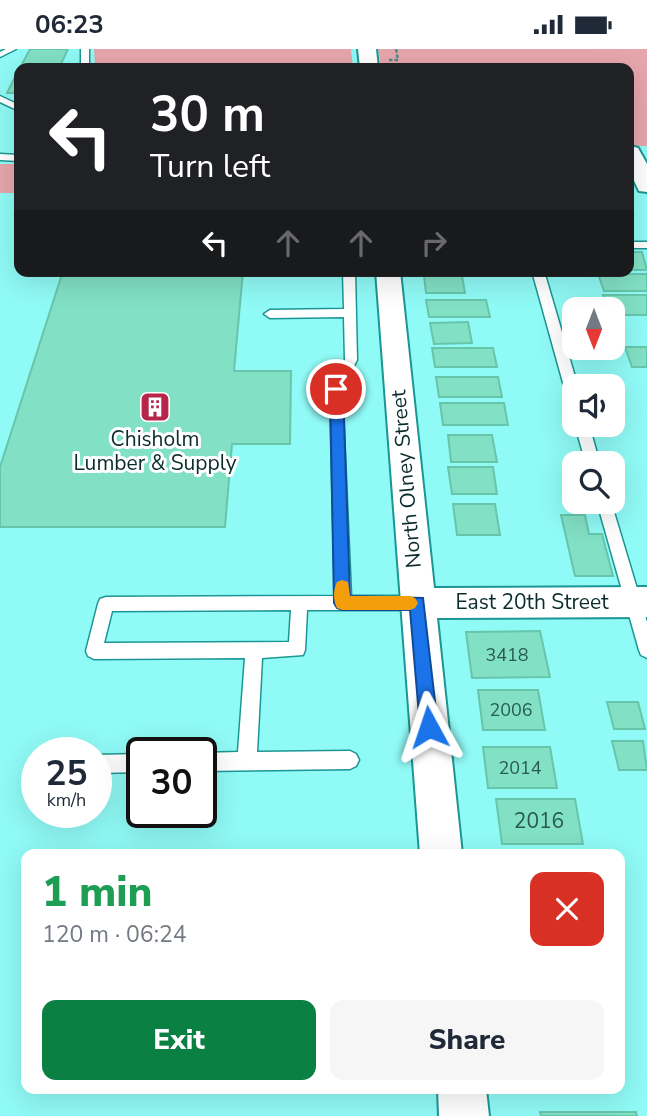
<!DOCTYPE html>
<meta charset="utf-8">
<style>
:root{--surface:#fff;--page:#f6f6f7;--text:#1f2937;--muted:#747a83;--accent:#0b8043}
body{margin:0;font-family:"Nunito Sans",sans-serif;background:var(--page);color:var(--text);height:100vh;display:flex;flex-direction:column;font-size:26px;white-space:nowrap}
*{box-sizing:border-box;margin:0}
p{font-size:23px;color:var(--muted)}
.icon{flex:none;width:38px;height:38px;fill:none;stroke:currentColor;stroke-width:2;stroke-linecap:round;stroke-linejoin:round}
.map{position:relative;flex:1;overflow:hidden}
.details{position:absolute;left:21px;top:800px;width:604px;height:245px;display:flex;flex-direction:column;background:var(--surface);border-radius:14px;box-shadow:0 7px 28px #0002}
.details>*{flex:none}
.banner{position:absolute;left:14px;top:14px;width:620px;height:214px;border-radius:14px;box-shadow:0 7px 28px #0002;background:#202124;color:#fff;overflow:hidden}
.needle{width:46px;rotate:180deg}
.tools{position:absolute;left:562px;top:248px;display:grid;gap:14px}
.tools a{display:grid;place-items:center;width:63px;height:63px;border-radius:14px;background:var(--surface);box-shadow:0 7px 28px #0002;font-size:35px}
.speed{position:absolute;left:21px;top:688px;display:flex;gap:14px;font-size:35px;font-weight:700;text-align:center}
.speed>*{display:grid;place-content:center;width:91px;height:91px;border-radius:50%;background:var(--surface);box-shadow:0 7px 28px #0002;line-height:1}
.speed small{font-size:18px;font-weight:400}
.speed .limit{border:4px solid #111;border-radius:10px;background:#fff;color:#111}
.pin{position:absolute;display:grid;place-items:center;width:60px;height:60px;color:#fff;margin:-30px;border:4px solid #fff;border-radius:50%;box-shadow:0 2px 7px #0007}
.me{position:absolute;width:77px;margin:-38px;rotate:355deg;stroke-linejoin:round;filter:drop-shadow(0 0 5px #0008)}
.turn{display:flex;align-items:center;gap:24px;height:147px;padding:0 21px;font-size:32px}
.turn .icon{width:91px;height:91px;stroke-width:2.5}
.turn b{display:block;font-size:49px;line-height:60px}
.lanes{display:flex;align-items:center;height:66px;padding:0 21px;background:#0003;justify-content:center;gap:35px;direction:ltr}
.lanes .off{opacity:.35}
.round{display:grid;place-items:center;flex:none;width:74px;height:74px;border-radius:14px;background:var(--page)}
.headline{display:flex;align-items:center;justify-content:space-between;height:119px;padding:0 21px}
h1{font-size:42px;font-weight:800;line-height:52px;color:#1e9e55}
.action{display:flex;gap:14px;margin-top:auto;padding:14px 21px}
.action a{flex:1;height:80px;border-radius:14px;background:var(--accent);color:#fff;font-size:28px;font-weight:800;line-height:80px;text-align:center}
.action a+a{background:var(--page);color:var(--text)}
.status{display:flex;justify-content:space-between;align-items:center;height:49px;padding:0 35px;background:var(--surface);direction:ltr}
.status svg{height:19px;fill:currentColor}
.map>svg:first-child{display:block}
.green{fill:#e6a6ac}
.building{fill:#82e0c4;stroke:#67c6aa;stroke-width:2}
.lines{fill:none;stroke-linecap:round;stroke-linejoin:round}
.service-casing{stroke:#1c9694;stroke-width:3}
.minor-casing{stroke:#1c9694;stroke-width:4}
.path{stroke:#488c8a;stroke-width:2.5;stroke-dasharray:3.5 2;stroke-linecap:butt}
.service{fill:#fff;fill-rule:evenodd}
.minor{fill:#fff;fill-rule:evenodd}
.route{fill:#1a73e8;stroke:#114b97;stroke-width:2}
.slow{fill:#f59e0b}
.labels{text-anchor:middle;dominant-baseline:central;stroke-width:6;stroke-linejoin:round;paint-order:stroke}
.number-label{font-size:18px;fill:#285a52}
.poi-label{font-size:21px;fill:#0a2d2c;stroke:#fff}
.street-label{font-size:21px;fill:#0a2d2c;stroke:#fff}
.near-number-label{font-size:21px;fill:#285a52}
</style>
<div class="status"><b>06:23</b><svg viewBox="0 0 49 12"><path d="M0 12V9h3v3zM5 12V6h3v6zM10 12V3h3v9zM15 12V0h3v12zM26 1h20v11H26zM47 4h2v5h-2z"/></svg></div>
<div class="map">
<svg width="647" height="1067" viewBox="0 0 647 1067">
<rect width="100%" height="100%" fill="#90faf6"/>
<g class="green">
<polygon points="94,0 351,0 353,19 95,19"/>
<polygon points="378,0 647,0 647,97 628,97 628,19 381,19"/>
<rect x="0" y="115" width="19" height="29"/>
</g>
<g class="building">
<polygon points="30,0 68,0 59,19 20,19"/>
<polygon points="19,20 19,44 7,44"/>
<polygon points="628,203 642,203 647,221 628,221"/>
<polygon points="63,222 243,222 234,322 291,322 290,395 232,395 225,478 0,478 0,418"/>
<polygon points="598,225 647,225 647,242 604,242"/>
<polygon points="424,227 462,227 465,244 426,244"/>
<polygon points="603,246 647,246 647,266 612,266 612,261 608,261"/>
<polygon points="426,251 486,251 490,268 429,268"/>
<polygon points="468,273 472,294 434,295 430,274"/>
<polygon points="625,298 647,298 647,318 632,318"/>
<polygon points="432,299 493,299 497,318 435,318"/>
<polygon points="436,328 498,328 502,348 439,348"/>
<polygon points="440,354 504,354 508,376 443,376"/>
<polygon points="448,386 492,386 497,413 451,413"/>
<polygon points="448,418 493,418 497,445 452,445"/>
<polygon points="453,455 495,455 500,486 457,486"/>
<polygon points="561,466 585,466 589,485 602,485 613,527 575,527"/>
<polygon points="540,582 550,628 472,629 466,583"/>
<polygon points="478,641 538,641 545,681 483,681"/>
<polygon points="607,653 638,653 645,680 614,680"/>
<polygon points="612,692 643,692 647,721 619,721"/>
<polygon points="483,698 550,698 557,739 488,739"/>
<polygon points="496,750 575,750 583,795 502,795"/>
<polygon points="540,1063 636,1063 637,1067 541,1067"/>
</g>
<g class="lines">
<g class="service-casing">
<g id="service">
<polygon points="6,0 16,0 0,8 0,3"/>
<rect x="81" y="0" width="8" height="19"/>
<polygon points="0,47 19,56 19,62 0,53"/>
<polygon points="0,105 19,106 19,112 0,111"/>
<rect x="628" y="193" width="19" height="6"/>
<path d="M343 222H355L357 311 342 340 351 547H417L423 549 425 554 423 559 417 561H307L305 601 303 606 262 609 257 703 350 702 356 705 359 711 356 717 350 720 201 722V704L238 703 245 609 94 610 88 607 86 602 98 555 100 550 106 548 335 547 330 340 345 311 344 268 270 269 264 265 270 261 344 260ZM291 561 289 593 104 594 112 562Z"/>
<polygon points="532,222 544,222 578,338 574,338 574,353 567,348"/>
<polygon points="575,376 589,376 600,415 586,415"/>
<polygon points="597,453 611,453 647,573 647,609 641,606 639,601"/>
<polygon points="142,705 142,723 96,724 96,706"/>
</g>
</g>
<g class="minor-casing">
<g id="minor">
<polygon points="358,0 376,0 378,19 360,19"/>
<polygon points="631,97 638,99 647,115 647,143 639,142 628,119 628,98"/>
<polygon points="376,222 400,222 434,539 647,538 647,568 437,569 462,805 420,805"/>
<polygon points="438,1040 486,1040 489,1067 439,1067"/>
</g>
</g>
<g class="path">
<polyline points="389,11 398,11 396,0"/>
<polyline points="337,19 346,14"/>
</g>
<use href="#service" class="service"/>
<use href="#minor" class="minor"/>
</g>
<polygon class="route" points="336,336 343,340 350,547 423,549 438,678 435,685 429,687 423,685 420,678 410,561 342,561 337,559 334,554 330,340"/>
<path class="slow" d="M342 531 348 533 350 547H410L415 549 418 554 415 559 410 561H342L337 559C333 551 333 541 337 533Z"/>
<defs>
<g id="building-square" transform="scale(1.575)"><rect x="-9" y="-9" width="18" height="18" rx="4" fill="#b7264a" stroke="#fff"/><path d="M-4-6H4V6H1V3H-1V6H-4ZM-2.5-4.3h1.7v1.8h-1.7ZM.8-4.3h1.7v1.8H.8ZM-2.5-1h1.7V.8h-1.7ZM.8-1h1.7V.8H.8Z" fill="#fff"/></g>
</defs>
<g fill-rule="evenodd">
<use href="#building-square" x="155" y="358"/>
</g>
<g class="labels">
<g class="number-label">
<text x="507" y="606">3418</text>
<text x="511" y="661">2006</text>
<text x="520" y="719">2014</text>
</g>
<g class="poi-label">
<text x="155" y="390">Chisholm<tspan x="155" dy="24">Lumber &amp; Supply</tspan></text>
</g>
<g class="street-label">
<text transform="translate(406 430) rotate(-95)">North Olney Street</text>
<text x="532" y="553">East 20th Street</text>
</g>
<g class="near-number-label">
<text x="539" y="772">2016</text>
</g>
</g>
</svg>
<div class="tools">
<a><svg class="needle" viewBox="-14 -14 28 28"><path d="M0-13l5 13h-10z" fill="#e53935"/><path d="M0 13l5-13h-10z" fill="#747a83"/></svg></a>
<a><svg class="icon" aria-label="sound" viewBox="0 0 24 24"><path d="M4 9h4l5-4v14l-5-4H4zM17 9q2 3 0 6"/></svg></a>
<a><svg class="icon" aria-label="search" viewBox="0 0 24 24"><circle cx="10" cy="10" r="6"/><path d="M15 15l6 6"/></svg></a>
</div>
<div class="speed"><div>25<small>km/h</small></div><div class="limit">30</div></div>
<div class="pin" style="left:336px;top:340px;background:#d93025"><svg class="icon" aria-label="arrive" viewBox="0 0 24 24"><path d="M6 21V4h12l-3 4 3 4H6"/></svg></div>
<svg class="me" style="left:429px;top:678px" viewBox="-20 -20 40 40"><path d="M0-17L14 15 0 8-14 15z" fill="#1a73e8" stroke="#fff" stroke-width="4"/></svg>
<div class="banner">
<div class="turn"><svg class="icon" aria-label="left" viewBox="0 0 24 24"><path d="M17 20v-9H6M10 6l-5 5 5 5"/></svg><div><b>30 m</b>Turn left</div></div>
<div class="lanes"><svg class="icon" aria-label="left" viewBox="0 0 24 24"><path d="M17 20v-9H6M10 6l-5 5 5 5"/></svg><svg class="icon off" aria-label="ahead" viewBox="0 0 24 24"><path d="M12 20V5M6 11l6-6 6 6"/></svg><svg class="icon off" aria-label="ahead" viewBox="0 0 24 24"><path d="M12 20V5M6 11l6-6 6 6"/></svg><svg class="icon off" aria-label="right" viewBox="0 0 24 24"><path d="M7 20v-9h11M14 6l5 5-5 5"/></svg></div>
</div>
<section class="details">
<div class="headline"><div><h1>1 min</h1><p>120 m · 06:24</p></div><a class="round" style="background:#d93025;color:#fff"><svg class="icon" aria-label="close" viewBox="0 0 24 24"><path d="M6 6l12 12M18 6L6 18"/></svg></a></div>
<div class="action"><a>Exit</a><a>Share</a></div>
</section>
</div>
